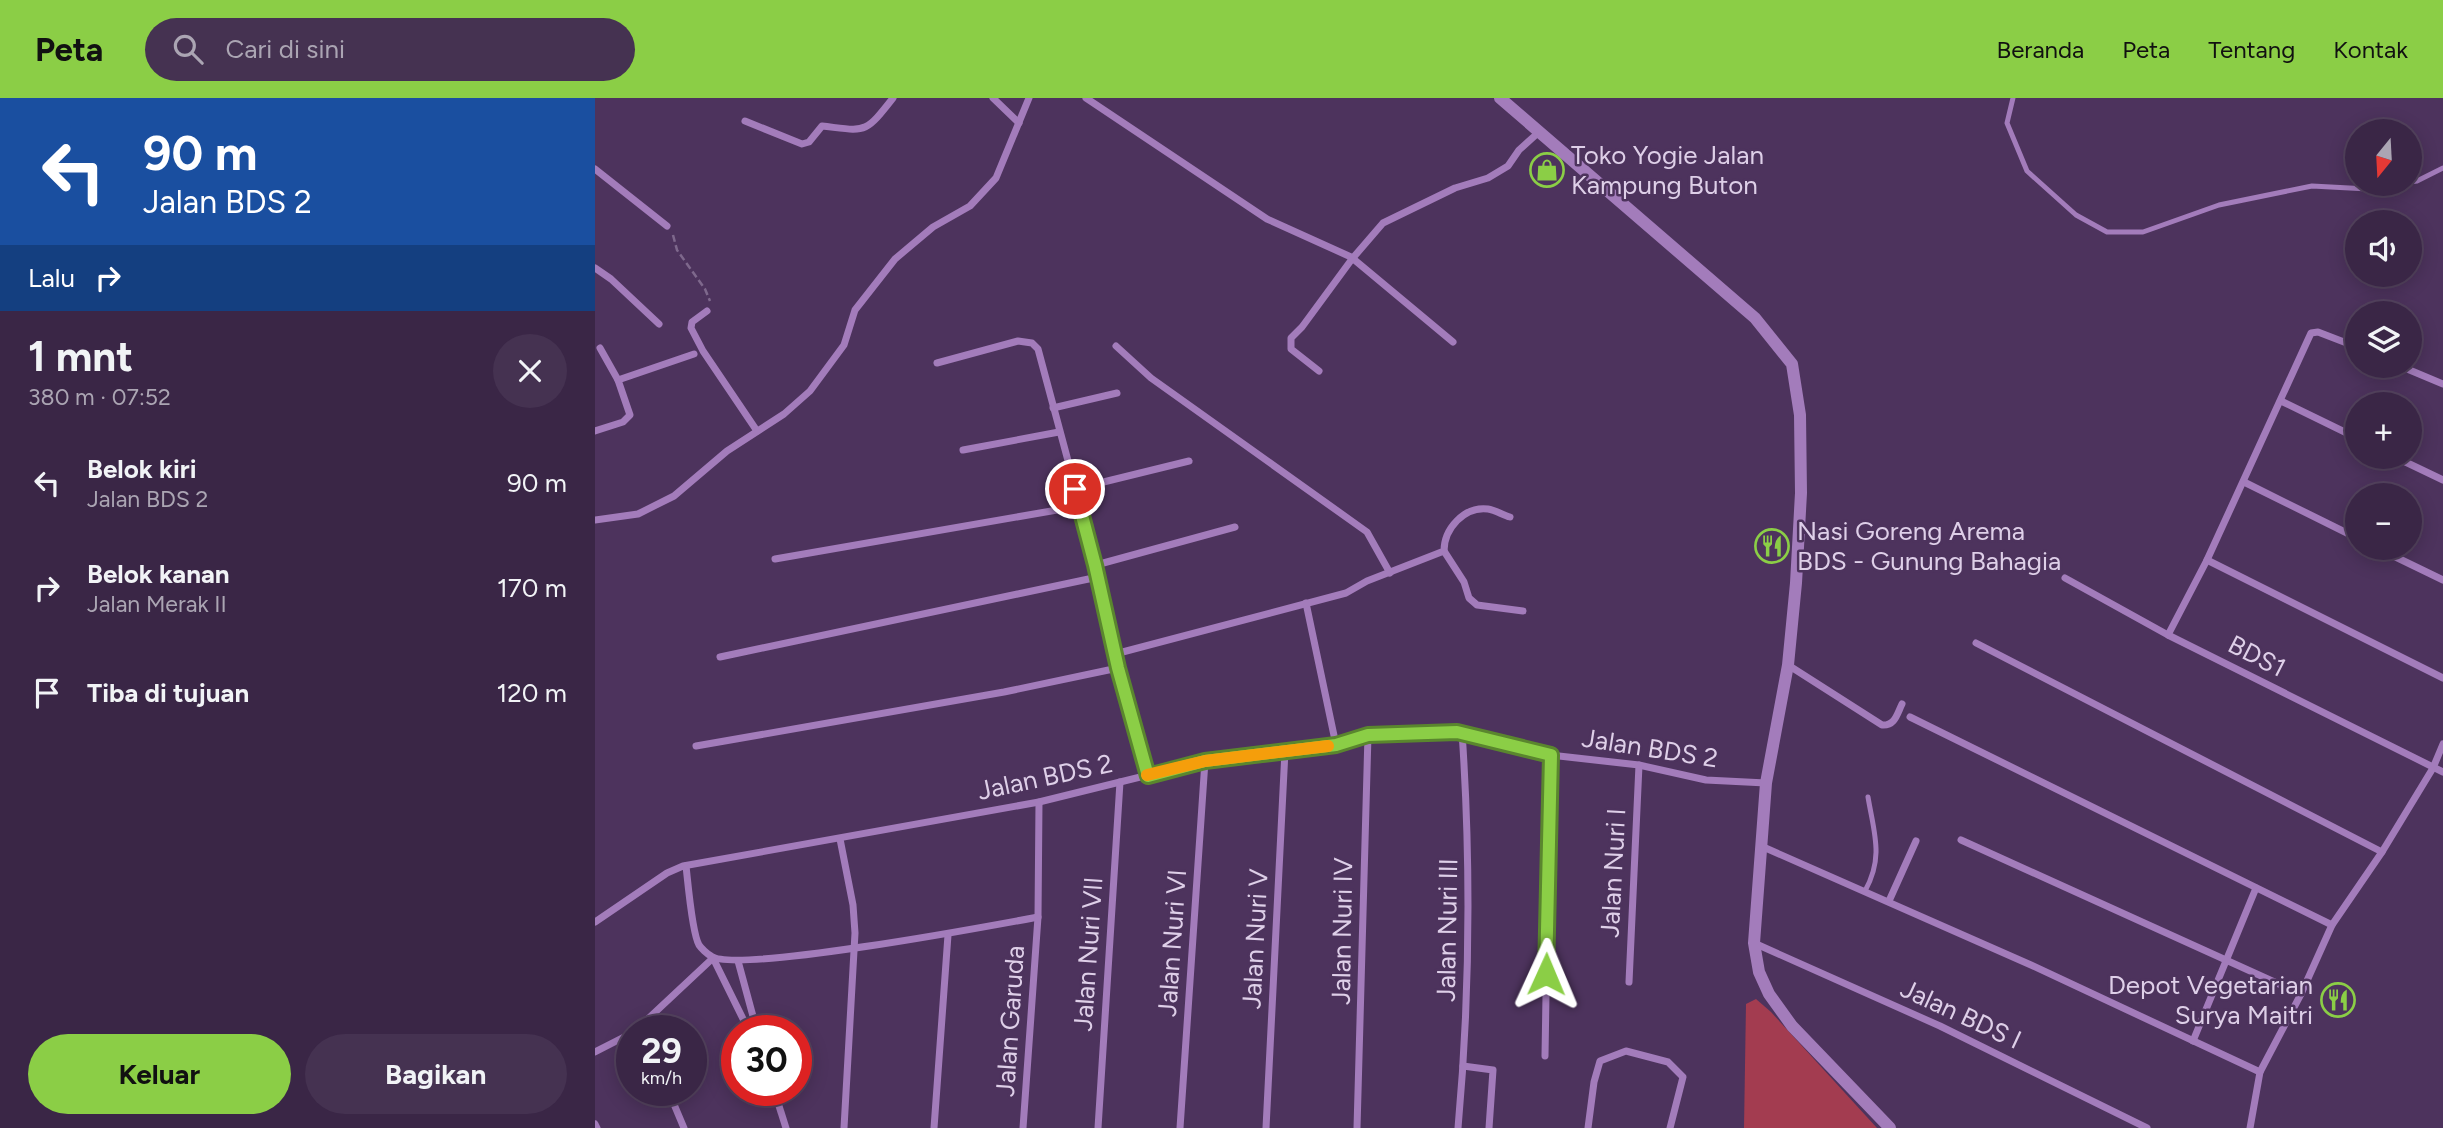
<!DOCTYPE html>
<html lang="id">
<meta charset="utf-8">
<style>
:root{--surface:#3a2646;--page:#453251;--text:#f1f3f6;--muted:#aba5b3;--line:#54435f;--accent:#8bce46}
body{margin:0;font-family:Figtree,sans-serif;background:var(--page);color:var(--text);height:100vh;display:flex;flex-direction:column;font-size:26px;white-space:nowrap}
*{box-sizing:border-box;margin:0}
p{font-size:23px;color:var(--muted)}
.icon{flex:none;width:38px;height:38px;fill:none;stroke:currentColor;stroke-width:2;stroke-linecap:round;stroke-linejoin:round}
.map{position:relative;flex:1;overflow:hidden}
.panel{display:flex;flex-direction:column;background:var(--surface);width:595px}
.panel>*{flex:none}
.banner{background:#1a4fa0;color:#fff;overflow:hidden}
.needle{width:46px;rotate:198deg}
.tools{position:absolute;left:1750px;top:21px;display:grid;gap:14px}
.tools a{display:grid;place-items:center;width:77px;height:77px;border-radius:50%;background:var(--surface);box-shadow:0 4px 18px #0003,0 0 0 2px var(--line);font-size:35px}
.speed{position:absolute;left:21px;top:917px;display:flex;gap:14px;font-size:35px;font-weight:700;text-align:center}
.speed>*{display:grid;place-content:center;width:91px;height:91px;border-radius:50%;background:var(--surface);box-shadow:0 4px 18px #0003,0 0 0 2px var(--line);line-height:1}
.speed small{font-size:18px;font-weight:400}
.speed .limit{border:10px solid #d22;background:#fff;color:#111}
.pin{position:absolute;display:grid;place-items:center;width:60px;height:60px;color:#fff;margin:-30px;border:4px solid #fff;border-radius:50%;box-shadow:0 2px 7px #0007}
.me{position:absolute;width:77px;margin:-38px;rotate:1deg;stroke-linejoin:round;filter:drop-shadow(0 0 5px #0008)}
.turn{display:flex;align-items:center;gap:24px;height:147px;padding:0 28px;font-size:32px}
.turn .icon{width:91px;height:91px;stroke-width:2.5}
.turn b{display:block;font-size:49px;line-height:60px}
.then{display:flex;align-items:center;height:66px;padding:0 28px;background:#0003;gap:14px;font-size:26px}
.round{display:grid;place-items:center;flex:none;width:74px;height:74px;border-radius:37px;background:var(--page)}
.overview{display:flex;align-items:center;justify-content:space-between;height:119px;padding:0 28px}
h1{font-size:42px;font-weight:700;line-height:52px}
.cta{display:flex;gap:14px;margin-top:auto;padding:14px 28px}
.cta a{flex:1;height:80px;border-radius:42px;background:var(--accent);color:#111;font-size:28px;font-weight:700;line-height:80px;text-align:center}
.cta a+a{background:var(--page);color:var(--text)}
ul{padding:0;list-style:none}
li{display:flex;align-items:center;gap:21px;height:105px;padding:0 28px}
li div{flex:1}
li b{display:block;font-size:26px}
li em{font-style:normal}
header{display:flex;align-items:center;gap:42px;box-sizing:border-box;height:98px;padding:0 35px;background:var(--accent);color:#111}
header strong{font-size:33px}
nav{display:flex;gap:38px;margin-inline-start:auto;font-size:24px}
.search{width:490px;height:63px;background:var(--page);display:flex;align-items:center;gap:18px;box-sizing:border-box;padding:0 24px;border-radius:38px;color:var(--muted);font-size:26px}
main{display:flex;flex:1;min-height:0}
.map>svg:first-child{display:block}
.green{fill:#a33c50}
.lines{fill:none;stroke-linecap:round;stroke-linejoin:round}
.path{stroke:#7e688c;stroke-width:2.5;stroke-dasharray:7 3.5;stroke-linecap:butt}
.service{stroke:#a37cbb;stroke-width:5}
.minor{stroke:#a37cbb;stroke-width:7}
.tertiary{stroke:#a37cbb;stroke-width:12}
.route-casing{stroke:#5a862e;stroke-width:18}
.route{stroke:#8bce46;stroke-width:12}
.slow{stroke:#f59e0b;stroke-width:12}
.labels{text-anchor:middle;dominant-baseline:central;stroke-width:5;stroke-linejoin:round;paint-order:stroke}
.poi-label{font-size:26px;fill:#decfe8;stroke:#4d335d;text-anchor:start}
.street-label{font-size:26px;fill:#decfe8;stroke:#4d335d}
</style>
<header>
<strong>Peta</strong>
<div class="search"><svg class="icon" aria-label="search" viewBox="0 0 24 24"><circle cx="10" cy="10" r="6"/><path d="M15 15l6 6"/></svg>Cari di sini</div>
<nav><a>Beranda</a><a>Peta</a><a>Tentang</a><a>Kontak</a></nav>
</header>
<main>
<section class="panel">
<div class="banner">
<div class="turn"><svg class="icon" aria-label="left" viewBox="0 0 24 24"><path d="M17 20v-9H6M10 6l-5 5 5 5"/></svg><div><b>90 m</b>Jalan BDS 2</div></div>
<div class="then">Lalu<svg class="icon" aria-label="right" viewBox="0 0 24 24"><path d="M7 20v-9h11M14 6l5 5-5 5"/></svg></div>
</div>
<div class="overview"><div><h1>1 mnt</h1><p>380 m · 07:52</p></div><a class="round"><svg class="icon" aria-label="close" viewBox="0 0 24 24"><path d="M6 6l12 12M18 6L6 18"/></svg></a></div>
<ul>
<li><svg class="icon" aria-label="left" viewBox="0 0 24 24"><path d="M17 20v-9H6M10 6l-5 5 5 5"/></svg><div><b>Belok kiri</b><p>Jalan BDS 2</p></div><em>90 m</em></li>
<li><svg class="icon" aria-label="right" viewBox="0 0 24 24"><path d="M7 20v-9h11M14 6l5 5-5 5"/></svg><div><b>Belok kanan</b><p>Jalan Merak II</p></div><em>170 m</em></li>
<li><svg class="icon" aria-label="arrive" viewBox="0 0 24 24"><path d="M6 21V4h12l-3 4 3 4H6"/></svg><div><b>Tiba di tujuan</b></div><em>120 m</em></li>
</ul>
<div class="cta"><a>Keluar</a><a>Bagikan</a></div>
</section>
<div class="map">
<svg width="1848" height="1030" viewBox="0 0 1848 1030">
<rect width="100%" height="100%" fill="#4d335d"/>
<polygon class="green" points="1161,901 1176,914 1282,1030 1149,1030 1151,906"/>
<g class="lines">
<polyline class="path" points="78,137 82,152 110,191 115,203"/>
<g class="service">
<polyline points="1418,0 1412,25 1432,73 1481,117 1512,134 1548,134 1624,107 1717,88 1773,91 1806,86"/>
<polyline points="1815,84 1822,83 1848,70"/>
<path d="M1270 793C1289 759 1279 735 1273 699"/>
</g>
<g class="minor">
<polyline points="398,0 424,25"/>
<polyline points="491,0 672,121 756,159 858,244"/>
<path d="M150 23 207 46 214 44 227 28C271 33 269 37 298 0"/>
<polyline points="0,71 72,128"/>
<polyline points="0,170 16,181 64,226"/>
<polyline points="112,213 97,224 96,230 108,253 162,333"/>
<polyline points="521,248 556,280 772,434 795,475"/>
<polyline points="5,250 23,282"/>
<polyline points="342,265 423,243 437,245 443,251 501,467 523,570 553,678"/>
<polyline points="1805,268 1848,286"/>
<polyline points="724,273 696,251 696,240 707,229 757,161 788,125 860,90 893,80 913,68 924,52 944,34"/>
<polyline points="1686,303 1762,340"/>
<polyline points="458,310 522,295"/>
<polyline points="0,333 28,324 35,317 23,282 99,256"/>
<polyline points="368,352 464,334"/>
<polyline points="1800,359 1848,382"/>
<polyline points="1649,384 1762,440"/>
<polyline points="480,391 594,363"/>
<polyline points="0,422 43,416 79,398 132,353 189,316 215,293 249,247 260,212 300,161 338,129 375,108 401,80 434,0"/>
<polyline points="1782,450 1848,482"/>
<polyline points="849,453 869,484 874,500 882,507 928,513"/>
<polyline points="180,461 485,408"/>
<polyline points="1612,462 1848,580"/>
<polyline points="501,467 640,429"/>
<polyline points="1470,480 1573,537 1848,674"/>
<polyline points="711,505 741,647"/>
<polyline points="1573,537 1612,462 1716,235 1723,234 1762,249"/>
<polyline points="1381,545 1787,754"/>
<path d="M520 556 751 495 772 483 849 453C849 431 869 408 893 411 900 412 908 417 915 419"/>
<polyline points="125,559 503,479"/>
<path d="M1193 567 1287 627C1300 628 1302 616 1307 606"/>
<polyline points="1315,619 1737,827"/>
<polyline points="101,648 409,594 523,570"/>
<polyline points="245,741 258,807 260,835 249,1030"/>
<polyline points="1366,742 1706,896"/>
<polyline points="1166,748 1436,867 1665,974"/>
<path d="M91 768C93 785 97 835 104 847 106 850 112 856 116 858 139 876 400 827 443 819"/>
<polyline points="1294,803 1321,743"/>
<polyline points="0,824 72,775 88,768 444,704 610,663 741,647 773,637 867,634 955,657 1044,667 1111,682 1171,685"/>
<polyline points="1159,845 1345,928 1552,1030"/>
<polyline points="118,860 154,933"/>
<polyline points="143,863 162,933"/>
<polyline points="1034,884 1044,667"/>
<polyline points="40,933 118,860"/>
<polyline points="1598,943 1661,790"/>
<polyline points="0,954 37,935"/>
<polyline points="950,958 955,657"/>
<polyline points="868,968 898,972 894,1030"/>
<polyline points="73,992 89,1030"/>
<polyline points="179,992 191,1030"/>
<polyline points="0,1026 2,1030"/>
<polyline points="339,1030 353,837"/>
<polyline points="428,1030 443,819 444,704"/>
<polyline points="503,1030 525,684"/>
<polyline points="585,1030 610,663"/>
<polyline points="671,1030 690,653"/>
<polyline points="762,1030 773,637"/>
<path d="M863 1030C875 898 876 766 867 634"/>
<polyline points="993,1030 999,984 1005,963 1031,953 1073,964 1088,979 1075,1030"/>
<polyline points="1655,1030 1665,974 1706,896 1737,827 1787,754 1838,670 1848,646"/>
</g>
<polyline class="tertiary" points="905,0 1160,220 1197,266 1205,317 1206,395 1201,485 1193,567 1171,685 1159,845 1164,874 1174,896 1197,928 1295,1030"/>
</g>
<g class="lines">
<g class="route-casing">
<polyline id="route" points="480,391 500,467 523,570 553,678 610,663 741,647 773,637 862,634 956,657 951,876"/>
</g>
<use href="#route" class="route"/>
<polyline class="slow" points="552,677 610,663 733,648"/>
</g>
<defs>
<g id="shop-ring" transform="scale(1.75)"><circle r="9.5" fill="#4d335d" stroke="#8bce46" stroke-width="1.5"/><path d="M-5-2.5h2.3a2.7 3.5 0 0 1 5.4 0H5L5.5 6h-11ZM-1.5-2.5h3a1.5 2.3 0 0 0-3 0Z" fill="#8bce46"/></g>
<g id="restaurant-ring" transform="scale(1.75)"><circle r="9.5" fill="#4d335d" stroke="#8bce46" stroke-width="1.5"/><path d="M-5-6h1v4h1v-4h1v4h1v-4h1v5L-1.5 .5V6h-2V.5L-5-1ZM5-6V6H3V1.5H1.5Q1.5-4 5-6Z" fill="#8bce46"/></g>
</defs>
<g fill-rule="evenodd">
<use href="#shop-ring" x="952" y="72"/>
<use href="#restaurant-ring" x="1177" y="448"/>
<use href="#restaurant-ring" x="1743" y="902"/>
</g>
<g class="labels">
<g class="poi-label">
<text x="976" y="57">Toko Yogie Jalan<tspan x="976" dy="30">Kampung Buton</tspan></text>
<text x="1202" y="433">Nasi Goreng Arema<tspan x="1202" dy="30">BDS - Gunung Bahagia</tspan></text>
<text x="1718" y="887" text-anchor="end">Depot Vegetarian<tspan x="1718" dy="30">Surya Maitri</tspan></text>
</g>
<g class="street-label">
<text transform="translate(1662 558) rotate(27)">BDS1</text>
<text transform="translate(1055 650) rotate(9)">Jalan BDS 2</text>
<text transform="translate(450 679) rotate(-12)">Jalan BDS 2</text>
<text transform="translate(1018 775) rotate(-87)">Jalan Nuri I</text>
<text transform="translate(852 832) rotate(-89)">Jalan Nuri III</text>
<text transform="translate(747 833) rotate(-89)">Jalan Nuri IV</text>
<text transform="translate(660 841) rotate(-87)">Jalan Nuri V</text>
<text transform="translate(577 845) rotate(-86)">Jalan Nuri VI</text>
<text transform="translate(493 856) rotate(-86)">Jalan Nuri VII</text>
<text transform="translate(1366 916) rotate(25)">Jalan BDS I</text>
<text transform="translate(415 923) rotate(-86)">Jalan Garuda</text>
</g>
</g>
</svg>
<div class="tools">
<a><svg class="needle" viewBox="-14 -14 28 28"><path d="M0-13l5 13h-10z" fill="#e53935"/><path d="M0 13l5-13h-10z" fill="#aba5b3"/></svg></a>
<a><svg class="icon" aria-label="sound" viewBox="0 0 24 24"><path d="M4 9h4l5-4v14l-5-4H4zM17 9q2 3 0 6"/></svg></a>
<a><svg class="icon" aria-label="layers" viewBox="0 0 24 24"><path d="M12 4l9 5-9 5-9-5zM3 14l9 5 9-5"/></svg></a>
<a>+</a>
<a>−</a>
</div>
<div class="speed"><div>29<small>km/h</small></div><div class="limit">30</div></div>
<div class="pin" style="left:480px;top:391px;background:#d93025"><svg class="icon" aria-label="arrive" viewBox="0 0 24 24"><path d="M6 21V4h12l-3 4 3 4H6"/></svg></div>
<svg class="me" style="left:951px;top:876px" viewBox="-20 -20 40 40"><path d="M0-17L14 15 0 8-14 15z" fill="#8bce46" stroke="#fff" stroke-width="4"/></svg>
</div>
</main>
